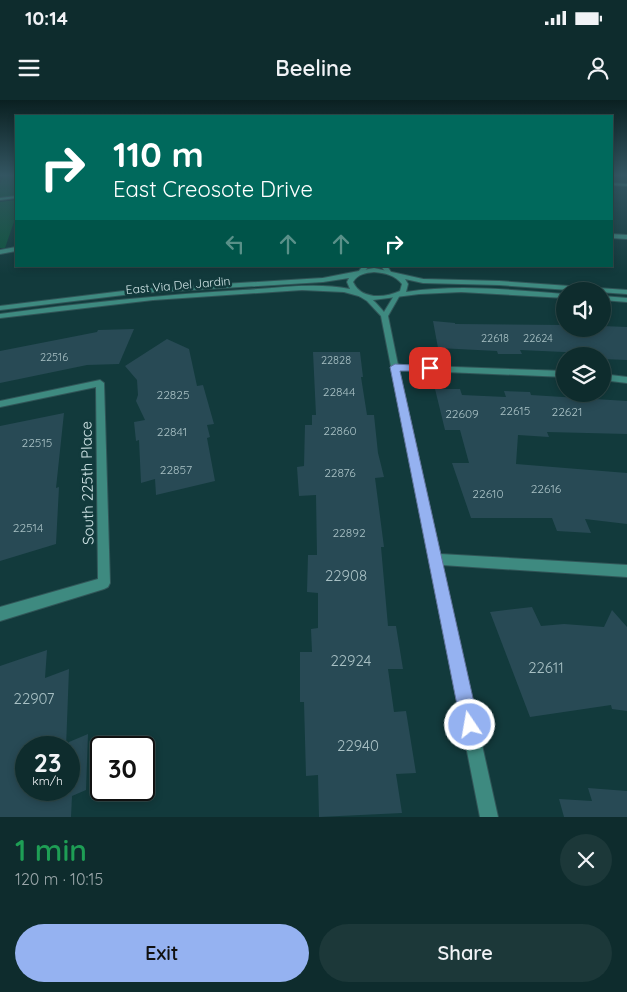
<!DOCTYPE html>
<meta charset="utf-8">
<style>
:root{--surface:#0e2c2d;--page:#1c3839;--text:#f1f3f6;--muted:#9ba7aa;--line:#2e4849;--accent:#95b2f1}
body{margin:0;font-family:Quicksand,sans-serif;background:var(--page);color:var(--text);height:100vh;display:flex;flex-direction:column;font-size:19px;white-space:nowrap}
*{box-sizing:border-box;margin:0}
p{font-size:16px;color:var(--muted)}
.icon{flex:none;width:28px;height:28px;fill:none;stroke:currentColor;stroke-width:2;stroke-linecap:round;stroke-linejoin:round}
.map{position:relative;height:717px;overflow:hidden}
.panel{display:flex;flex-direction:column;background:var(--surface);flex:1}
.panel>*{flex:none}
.top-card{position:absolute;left:15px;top:15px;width:598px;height:152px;border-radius:0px;box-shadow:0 2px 8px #0003,0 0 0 1px var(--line);background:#00695c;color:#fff;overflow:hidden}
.tools{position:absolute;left:556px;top:182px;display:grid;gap:10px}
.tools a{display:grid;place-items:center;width:55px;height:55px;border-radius:50%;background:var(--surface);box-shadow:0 2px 8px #0003,0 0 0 1px var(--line);font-size:25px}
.speed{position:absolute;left:15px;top:636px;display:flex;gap:10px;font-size:25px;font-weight:700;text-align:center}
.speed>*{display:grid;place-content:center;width:65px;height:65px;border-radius:50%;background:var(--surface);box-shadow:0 2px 8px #0003,0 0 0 1px var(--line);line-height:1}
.speed small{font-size:12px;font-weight:400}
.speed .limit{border:2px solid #111;border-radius:8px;background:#fff;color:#111}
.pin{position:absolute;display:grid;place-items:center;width:42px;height:42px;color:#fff;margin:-21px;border-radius:10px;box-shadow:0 2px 8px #0006}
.me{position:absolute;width:55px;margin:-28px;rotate:348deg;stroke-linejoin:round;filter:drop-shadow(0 0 4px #0008)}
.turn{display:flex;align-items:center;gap:18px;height:105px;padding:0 15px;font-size:22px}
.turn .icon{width:65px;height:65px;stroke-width:2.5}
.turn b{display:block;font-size:35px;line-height:42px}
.lanes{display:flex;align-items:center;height:48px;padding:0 15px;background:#0003;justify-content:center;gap:25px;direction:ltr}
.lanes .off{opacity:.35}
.round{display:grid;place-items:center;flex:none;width:52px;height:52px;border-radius:26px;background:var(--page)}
.head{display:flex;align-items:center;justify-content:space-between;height:85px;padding:0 15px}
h1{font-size:30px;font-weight:600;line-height:38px;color:#1e9e55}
.button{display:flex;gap:10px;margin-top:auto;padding:10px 15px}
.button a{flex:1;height:58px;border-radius:30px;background:var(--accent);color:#111;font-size:20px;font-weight:600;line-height:58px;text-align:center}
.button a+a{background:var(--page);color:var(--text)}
.status{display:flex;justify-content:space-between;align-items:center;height:35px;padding:0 25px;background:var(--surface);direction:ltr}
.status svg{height:14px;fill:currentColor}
header{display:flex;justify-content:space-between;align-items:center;height:65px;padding:0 15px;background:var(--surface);font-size:22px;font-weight:600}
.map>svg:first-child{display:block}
.green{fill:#0d543c}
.building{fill:#284a55}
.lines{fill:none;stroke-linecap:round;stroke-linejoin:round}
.minor-casing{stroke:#315658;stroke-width:2}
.tertiary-casing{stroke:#315658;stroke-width:2}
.minor{fill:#3e8a80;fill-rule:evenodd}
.tertiary{fill:#3e8a80;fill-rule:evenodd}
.route{fill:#95b2f1;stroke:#61749d}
.labels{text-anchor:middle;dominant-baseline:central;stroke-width:5;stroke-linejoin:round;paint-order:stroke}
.far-number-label{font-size:11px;fill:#a8c0c4}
.far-street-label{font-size:12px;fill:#d3e7e9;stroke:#123a3c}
.number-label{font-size:12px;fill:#a8c0c4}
.street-label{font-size:15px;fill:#d3e7e9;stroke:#123a3c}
.near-number-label{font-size:15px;fill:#a8c0c4}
</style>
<div class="status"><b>10:14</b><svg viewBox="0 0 49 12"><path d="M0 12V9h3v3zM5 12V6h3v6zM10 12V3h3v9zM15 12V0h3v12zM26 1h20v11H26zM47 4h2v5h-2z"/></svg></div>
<header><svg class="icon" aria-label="menu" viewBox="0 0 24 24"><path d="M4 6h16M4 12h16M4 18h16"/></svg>Beeline<svg class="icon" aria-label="person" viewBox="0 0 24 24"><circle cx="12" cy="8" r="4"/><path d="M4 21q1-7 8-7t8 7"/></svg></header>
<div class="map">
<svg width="627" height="717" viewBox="0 0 627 717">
<rect width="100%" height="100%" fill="#123a3c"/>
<g class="green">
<polygon points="4,74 16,74 16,96 0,98 0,84"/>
<polygon points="16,100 16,116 5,148 0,148 0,102"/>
</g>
<g class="building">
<polygon points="433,221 455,223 455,224 565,225 565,229 602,229 602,226 627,227 627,260 602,259 602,256 587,256 586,253 520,250 522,254 498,254 497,251 438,248"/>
<polygon points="134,229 119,264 87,265 0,283 0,251 97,232 98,230"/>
<polygon points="167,239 189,249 197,286 203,285 214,324 207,325 210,337 207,338 215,381 156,395 155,379 141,383 139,340 136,341 134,322 145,320 136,301 138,295 137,280 125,266"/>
<polygon points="313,252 360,252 363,277 361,277 367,315 374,315 378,353 384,377 375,378 384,447 381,447 388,526 396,526 403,569 388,569 394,612 406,611 416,673 396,674 402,713 319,717 318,675 306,676 304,602 300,602 300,552 312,552 311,529 318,528 318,493 307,492 308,455 317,455 316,395 299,396 297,367 304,366 305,325 312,325 312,315 316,315"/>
<polygon points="435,289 460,289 462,295 506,297 504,291 530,292 531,295 627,301 627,334 547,332 549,337 518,335 516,364 627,373 627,424 585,419 591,433 557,431 552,418 471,418 452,363 469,363 460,330 445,330"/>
<polygon points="64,313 56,388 59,387 56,444 0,461 0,326"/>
<polygon points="532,507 541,526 564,524 604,527 612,510 627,527 627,611 612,609 611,605 530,617 490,512"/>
<polygon points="47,550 45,578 69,569 66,648 26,648 26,690 69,690 69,642 88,634 86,690 72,696 71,717 0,717 0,566"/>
<polygon points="588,688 627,691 627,717 564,717 559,699 592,701"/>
</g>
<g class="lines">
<g class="minor-casing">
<g id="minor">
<polygon points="611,83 627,84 627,86 611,85"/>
<polygon points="16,96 16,98 0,100 0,98"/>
<polygon points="611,134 627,135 627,139 611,138"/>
<polygon points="16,147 16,151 0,154 0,150"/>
<polygon points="363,166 369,166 363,173 359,173 358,172"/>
<polygon points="381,166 387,166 391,172 386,173"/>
<path d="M359 194C369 193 377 204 384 212L395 194 400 195 388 216 398 265 565 271V277L399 270 440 454 627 465V477L442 465 498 717H480L381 216 367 201 359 196Z"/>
<polygon points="602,274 627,277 627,283 602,280"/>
<polygon points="100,280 104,283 110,483 108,487 104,489 0,521 0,507 98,479 96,287 0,307 0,301"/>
</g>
</g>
<g class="tertiary-casing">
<g id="tertiary">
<path d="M374 168 423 179 499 181 627 190V194L499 185 423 183 405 179 408 184 406 192C459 184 512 190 565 194V198L461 192 419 194 373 200 344 192 302 190 153 200 0 218V214C81 203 162 195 243 190 279 188 315 182 350 189L347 182 349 178 323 182 140 193 0 210V206L140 189 323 178ZM374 172C385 173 395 175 402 184L400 191C385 198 361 200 353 182 358 174 365 173 374 172Z"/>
<polygon points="602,196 627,198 627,202 602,200"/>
</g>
</g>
<use href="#minor" class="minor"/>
<use href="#tertiary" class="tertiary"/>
</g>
<linearGradient id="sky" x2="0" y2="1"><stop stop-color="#0a2021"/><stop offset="0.43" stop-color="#335561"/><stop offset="1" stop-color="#335561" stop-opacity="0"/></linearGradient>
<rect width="627" height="174" fill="url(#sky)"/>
<polygon class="route" points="395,264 430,266 435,268 430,271 400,271 479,625 476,631 470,634 464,631 461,625 390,267"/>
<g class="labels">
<g class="far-number-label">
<text x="495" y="238">22618</text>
<text x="538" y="238">22624</text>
<text x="54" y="257">22516</text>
<text x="336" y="260">22828</text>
</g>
<g class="far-street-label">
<text transform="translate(178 185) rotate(-5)">East Via Del Jardin</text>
</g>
<g class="number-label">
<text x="339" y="291">22844</text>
<text x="173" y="294">22825</text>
<text x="515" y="310">22615</text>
<text x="567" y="311">22621</text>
<text x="462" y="313">22609</text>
<text x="340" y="330">22860</text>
<text x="172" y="331">22841</text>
<text x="37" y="342">22515</text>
<text x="176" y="369">22857</text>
<text x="340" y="372">22876</text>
<text x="546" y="388">22616</text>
<text x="488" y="393">22610</text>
<text x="28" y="427">22514</text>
<text x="349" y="432">22892</text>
</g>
<g class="street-label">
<text transform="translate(87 383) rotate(-91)">South 225th Place</text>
</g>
<g class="near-number-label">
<text x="346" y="475">22908</text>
<text x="351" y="560">22924</text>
<text x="546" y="567">22611</text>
<text x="34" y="598">22907</text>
<text x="358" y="645">22940</text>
</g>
</g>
</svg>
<div class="tools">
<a><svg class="icon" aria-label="sound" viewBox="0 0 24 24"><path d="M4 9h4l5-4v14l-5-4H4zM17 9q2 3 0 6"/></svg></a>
<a><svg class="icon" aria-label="layers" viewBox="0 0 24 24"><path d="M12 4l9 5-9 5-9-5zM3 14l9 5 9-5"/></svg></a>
</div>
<div class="speed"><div>23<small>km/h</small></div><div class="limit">30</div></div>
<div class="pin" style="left:430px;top:268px;background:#d93025"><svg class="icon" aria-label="arrive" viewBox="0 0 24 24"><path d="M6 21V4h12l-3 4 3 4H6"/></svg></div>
<svg class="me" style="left:470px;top:625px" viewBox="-20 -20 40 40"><circle r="17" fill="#95b2f1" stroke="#fff" stroke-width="3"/><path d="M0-11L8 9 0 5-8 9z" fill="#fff"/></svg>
<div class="top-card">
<div class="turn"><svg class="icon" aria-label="right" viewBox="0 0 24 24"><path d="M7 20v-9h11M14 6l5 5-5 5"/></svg><div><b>110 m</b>East Creosote Drive</div></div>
<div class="lanes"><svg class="icon off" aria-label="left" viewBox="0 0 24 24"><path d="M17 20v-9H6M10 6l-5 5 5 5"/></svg><svg class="icon off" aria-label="ahead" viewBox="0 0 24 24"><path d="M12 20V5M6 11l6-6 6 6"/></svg><svg class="icon off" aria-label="ahead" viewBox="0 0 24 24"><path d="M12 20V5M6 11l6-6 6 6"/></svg><svg class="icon" aria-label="right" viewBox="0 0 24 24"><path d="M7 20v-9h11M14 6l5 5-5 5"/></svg></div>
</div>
</div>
<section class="panel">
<div class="head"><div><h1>1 min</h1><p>120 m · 10:15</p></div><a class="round"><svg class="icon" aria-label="close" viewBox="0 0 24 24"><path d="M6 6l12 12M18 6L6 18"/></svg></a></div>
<div class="button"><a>Exit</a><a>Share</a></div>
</section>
